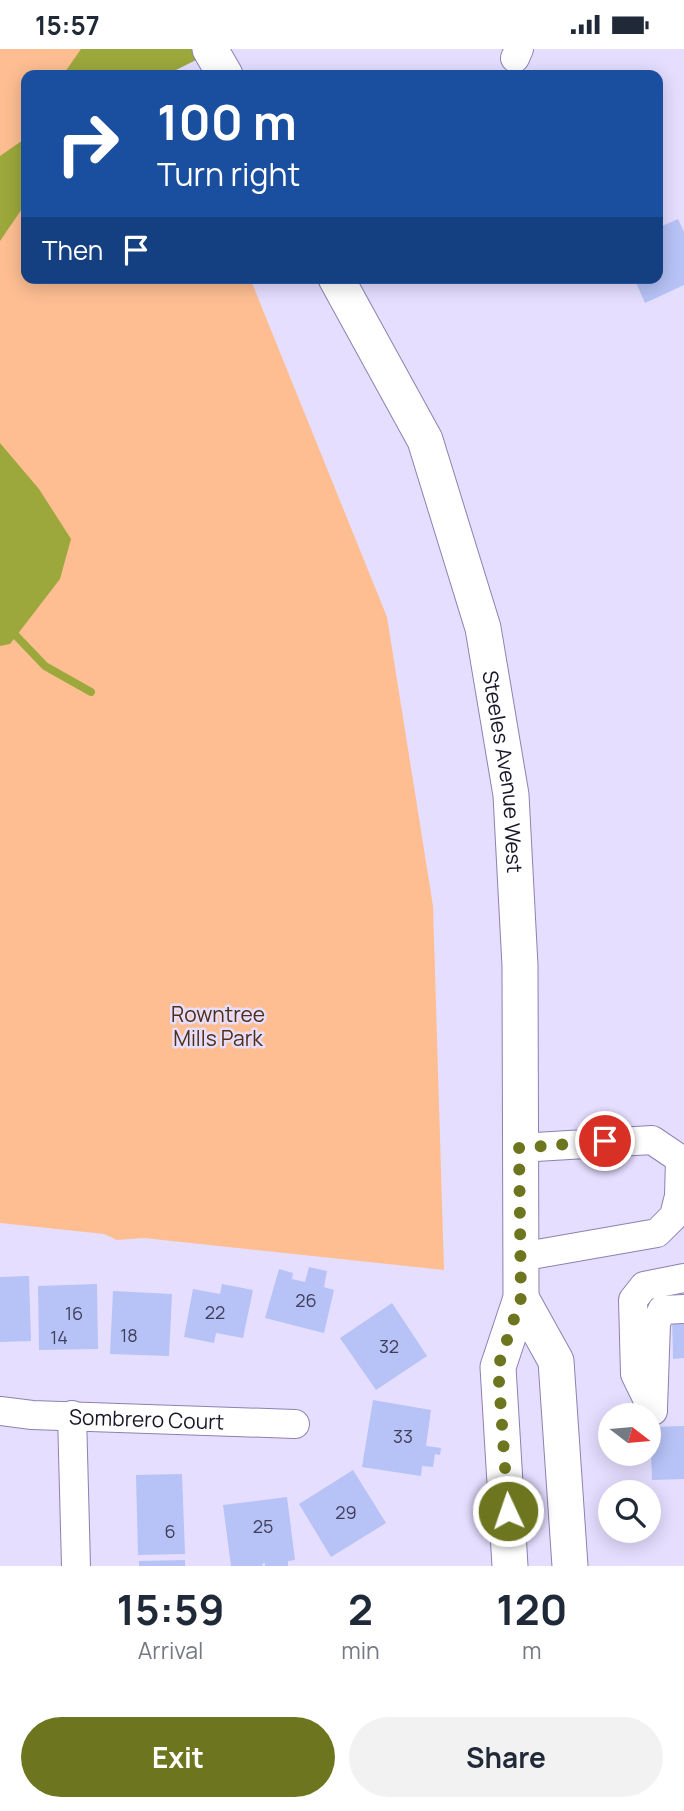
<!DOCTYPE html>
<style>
:root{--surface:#fff;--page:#f2f2f3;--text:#1f2937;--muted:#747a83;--accent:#6d751f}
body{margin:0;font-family:Manrope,sans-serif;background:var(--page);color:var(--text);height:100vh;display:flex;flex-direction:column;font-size:26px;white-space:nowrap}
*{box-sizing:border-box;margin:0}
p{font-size:23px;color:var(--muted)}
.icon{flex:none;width:38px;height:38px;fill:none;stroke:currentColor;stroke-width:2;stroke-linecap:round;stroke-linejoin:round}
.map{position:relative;height:1517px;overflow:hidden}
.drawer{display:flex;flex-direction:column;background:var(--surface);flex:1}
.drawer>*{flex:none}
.guide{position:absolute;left:21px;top:21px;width:642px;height:214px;border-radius:14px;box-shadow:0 4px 18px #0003;background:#1a4fa0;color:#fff;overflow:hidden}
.needle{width:46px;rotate:106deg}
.tools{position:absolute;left:598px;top:1354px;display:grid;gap:14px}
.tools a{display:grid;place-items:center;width:63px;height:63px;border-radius:50%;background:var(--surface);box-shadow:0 4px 18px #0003;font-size:35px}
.pin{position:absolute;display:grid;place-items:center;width:60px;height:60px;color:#fff;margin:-30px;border:4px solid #fff;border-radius:50%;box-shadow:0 2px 7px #0007}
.me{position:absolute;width:77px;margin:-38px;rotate:357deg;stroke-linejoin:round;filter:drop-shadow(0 0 5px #0008)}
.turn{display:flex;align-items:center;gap:24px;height:147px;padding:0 21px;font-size:32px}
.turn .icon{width:91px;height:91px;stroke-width:2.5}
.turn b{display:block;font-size:49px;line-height:60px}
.then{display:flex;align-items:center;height:66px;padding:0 21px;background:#0003;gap:14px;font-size:26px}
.eta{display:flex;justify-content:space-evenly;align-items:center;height:119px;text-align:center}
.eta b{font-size:42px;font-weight:700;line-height:49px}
.button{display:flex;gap:14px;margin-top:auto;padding:14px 21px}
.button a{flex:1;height:80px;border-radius:42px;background:var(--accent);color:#fff;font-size:28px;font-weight:700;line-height:80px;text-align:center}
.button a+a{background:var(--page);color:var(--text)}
.status{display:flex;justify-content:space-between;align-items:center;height:49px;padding:0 35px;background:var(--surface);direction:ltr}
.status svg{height:19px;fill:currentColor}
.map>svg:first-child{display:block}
.green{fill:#febe92}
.water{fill:#9ca83c}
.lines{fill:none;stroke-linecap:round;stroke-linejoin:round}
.stream{stroke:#9ca83c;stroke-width:8}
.building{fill:#b7c2f6}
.minor-casing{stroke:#8d81b2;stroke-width:30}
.major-casing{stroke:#8d81b2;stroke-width:37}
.minor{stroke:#fff;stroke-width:28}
.major{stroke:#fff;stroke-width:35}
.route{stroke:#6d751f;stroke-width:12;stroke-dasharray:0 21.6}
.labels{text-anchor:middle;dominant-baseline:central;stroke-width:5;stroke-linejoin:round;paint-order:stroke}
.number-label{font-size:18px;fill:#41405c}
.street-label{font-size:21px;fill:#1a1528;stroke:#e5deff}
.park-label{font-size:21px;fill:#512e13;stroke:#e5deff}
</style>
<div class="status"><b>15:57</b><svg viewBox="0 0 49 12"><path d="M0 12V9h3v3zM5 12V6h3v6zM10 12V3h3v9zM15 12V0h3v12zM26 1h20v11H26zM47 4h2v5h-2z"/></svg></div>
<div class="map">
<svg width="684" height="1517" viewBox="0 0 684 1517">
<rect width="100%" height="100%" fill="#e5deff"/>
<polygon class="green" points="0,0 113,0 129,26 26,26 26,229 250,229 387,568 433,857 444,1221 144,1189 117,1191 104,1185 0,1174"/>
<g class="water">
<polygon points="81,0 218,0 166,26 63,26"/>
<polygon points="26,89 26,154 0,192 0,107"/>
<polygon points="0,394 39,440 71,490 60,530 10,595 0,597"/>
</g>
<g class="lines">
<polyline class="stream" points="0,570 45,617 91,643"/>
</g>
<g class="building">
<polygon points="678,170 684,183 684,236 645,254 634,229 658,229 658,179"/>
<polygon points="309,1218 327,1222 324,1238 334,1241 324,1284 265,1269 279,1220 293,1224 292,1230 305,1233"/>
<polygon points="29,1227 31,1292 0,1293 0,1228"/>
<polygon points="97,1235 98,1300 39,1301 38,1237"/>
<polygon points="222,1235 253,1241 243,1289 216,1284 214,1294 184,1288 193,1240 220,1245"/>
<polygon points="113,1242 172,1245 169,1307 110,1305"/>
<polygon points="392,1254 427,1307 376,1341 340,1289"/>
<polygon points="672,1266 684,1266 684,1309 673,1310"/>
<polygon points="373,1351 431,1361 426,1397 441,1399 440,1406 435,1405 433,1418 422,1417 421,1427 362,1418"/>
<polygon points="684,1377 684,1430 652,1431 650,1378"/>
<polygon points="353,1421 386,1474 331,1508 299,1455"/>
<polygon points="182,1425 185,1505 138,1506 136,1426"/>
<polygon points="287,1448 295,1511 288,1512 288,1517 265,1517 265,1514 262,1515 263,1517 231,1517 223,1456"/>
<polygon points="185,1511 185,1517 139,1517 139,1512"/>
</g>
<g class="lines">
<g class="minor-casing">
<g id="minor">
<polyline points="515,9 519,0"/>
<polyline points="519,1099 652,1091 680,1110 679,1147 674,1167 657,1184 520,1208"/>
<polyline points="653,1359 656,1274 662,1261 684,1260"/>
<path id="s1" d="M0 1362 32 1366 295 1375"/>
<polyline points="653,1362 635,1325 633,1251 644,1237 684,1229"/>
<polyline points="72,1366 76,1517"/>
</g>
</g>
<g class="major-casing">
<g id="major">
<polyline points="210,0 225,26"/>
<path id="s2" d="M336 229 425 391 483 579 511 746 520 917 521 1249 498 1318 510 1517"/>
<polyline points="521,1249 556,1312 570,1517"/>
</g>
</g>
<use href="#minor" class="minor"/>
<use href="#major" class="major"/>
</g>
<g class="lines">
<polyline class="route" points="508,1462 498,1318 521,1249 519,1099 605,1092"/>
</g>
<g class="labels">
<g class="number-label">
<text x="306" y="1251">26</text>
<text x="215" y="1263">22</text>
<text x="74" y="1264">16</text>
<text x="129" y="1286">18</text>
<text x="59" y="1288">14</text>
<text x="389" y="1297">32</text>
<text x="403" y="1387">33</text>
<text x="346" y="1463">29</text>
<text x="263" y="1477">25</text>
<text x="170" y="1482">6</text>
</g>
<g class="street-label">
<text stroke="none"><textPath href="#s2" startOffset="527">Steeles Avenue West</textPath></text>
<text stroke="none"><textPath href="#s1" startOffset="147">Sombrero Court</textPath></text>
</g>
<g class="park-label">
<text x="218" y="965">Rowntree<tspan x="218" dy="24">Mills Park</tspan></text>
</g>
</g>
</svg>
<div class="tools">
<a><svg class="needle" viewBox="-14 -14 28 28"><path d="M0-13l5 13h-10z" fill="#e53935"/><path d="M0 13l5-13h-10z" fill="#747a83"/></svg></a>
<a><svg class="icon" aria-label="search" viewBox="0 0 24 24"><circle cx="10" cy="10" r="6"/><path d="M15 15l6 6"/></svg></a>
</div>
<div class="pin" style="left:605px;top:1092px;background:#d93025"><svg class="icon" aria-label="arrive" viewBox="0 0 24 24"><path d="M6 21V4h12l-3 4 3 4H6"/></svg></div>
<svg class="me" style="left:508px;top:1462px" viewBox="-20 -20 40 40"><circle r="17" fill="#6d751f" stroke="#fff" stroke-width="3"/><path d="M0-11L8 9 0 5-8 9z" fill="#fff"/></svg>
<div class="guide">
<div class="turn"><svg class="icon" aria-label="right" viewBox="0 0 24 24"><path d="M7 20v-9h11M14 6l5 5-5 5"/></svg><div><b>100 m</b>Turn right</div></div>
<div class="then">Then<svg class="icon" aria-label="arrive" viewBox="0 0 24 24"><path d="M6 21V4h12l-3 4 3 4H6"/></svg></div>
</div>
</div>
<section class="drawer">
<div class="eta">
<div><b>15:59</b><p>Arrival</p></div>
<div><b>2</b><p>min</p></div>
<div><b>120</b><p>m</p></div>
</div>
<div class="button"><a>Exit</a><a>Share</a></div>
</section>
